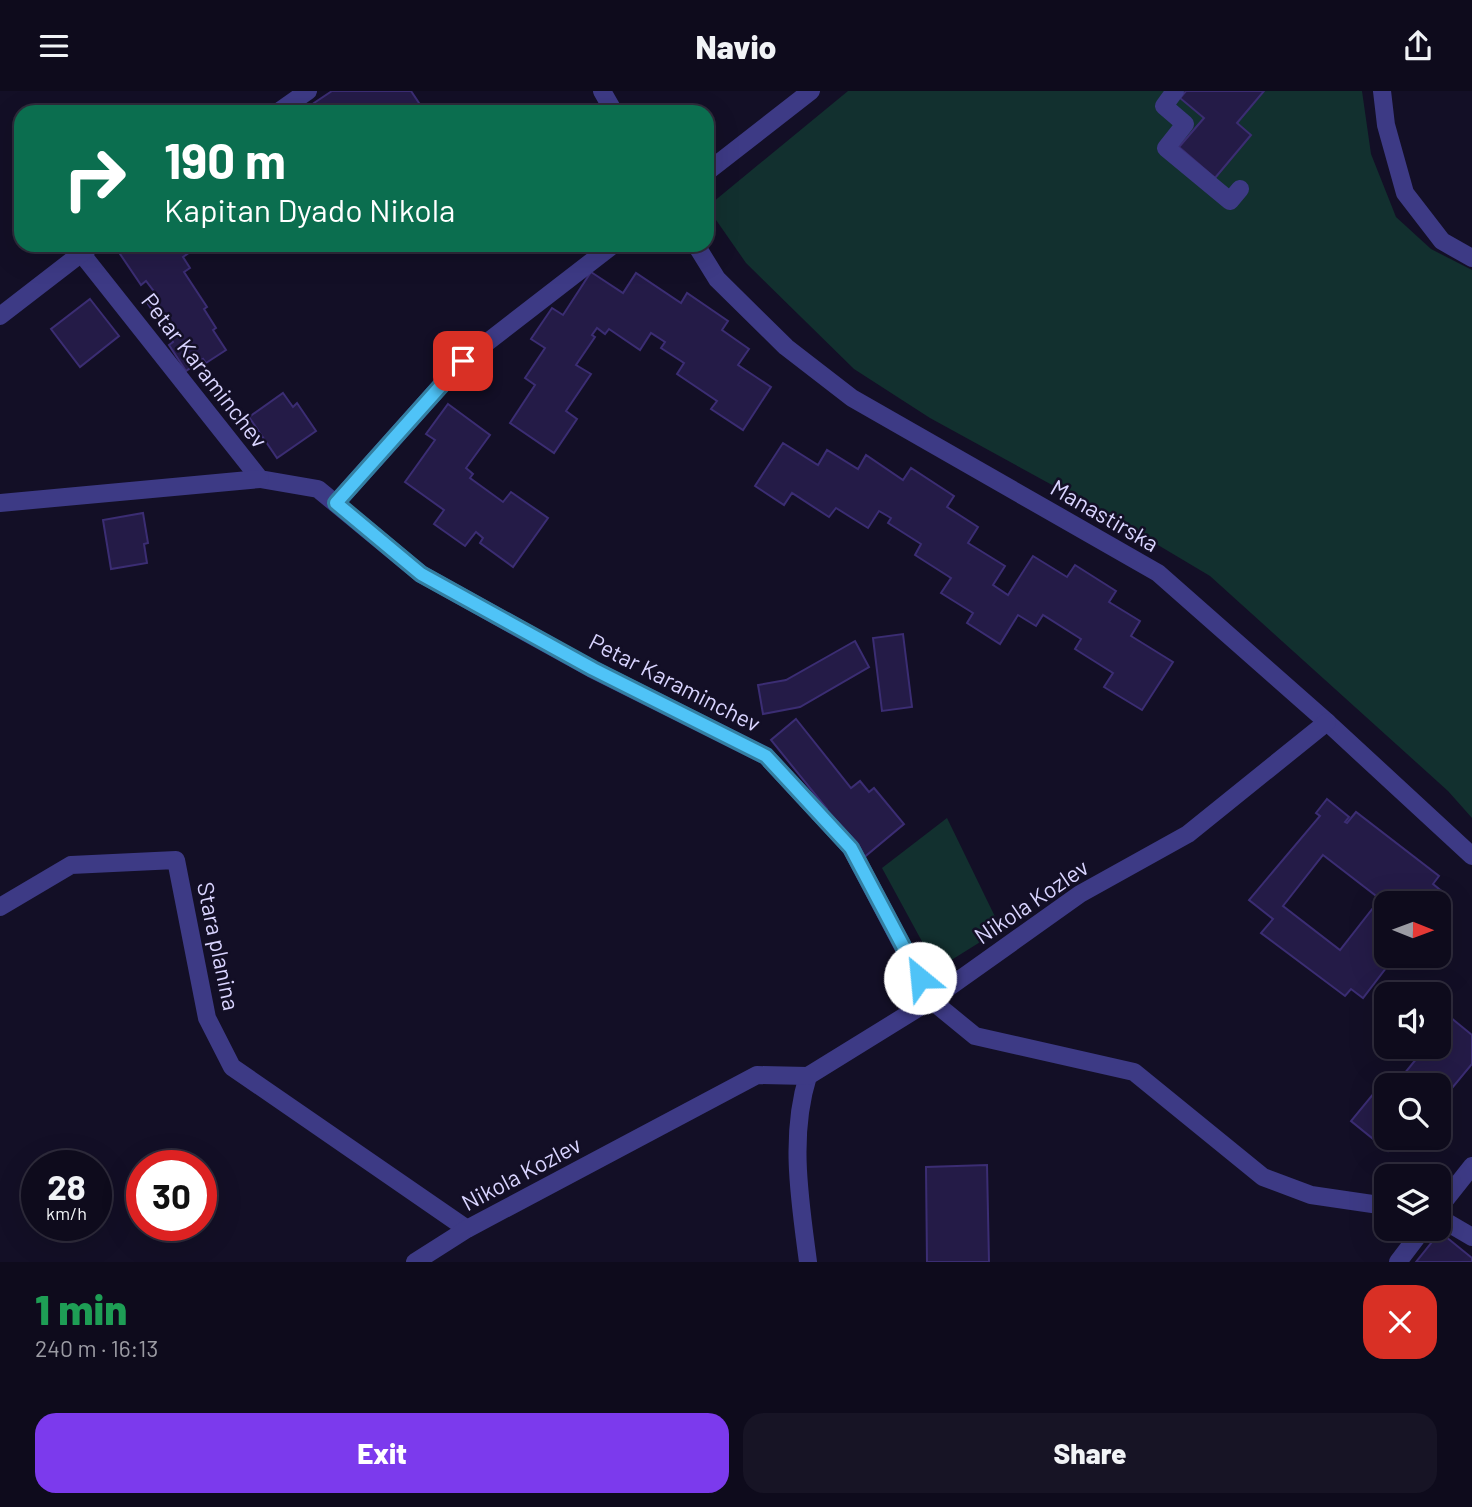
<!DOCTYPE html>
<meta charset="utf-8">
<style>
:root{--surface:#0e0b1c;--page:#171425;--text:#f1f3f6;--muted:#9b9ba3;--line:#2e2b3b;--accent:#7c3aed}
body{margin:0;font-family:Barlow,sans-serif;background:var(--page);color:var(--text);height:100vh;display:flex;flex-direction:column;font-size:26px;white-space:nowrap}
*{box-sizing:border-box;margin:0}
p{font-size:23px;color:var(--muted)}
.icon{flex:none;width:38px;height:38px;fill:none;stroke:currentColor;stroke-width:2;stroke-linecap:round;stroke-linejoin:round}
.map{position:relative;height:1171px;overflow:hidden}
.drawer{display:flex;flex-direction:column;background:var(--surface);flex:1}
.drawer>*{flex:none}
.top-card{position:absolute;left:14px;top:14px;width:700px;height:147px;border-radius:21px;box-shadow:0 7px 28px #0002,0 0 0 2px var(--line);background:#0b6e4f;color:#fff;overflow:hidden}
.needle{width:46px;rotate:91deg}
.tools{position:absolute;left:1374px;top:800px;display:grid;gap:14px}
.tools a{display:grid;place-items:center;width:77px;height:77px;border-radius:14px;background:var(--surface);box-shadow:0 7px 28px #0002,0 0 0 2px var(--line);font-size:35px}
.speed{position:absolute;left:21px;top:1059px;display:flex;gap:14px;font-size:35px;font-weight:700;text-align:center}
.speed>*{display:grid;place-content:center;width:91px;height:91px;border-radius:50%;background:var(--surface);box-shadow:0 7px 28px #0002,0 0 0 2px var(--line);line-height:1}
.speed small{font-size:18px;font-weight:400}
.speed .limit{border:10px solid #d22;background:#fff;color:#111}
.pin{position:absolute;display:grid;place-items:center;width:60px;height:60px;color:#fff;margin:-30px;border-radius:14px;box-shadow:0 4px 10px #0006}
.me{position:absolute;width:77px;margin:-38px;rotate:332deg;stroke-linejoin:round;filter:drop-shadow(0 0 5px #0008)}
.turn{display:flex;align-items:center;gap:24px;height:147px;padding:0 35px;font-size:32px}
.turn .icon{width:91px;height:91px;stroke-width:2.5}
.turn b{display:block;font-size:49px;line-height:60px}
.round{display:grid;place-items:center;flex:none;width:74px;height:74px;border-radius:21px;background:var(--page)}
.head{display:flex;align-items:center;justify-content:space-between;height:119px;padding:0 35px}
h1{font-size:42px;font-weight:800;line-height:52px;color:#1e9e55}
.primary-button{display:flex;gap:14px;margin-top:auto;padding:14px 35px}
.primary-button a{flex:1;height:80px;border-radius:21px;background:var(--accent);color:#fff;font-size:28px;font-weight:800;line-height:80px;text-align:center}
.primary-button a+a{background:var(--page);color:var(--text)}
header{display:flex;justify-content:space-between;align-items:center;height:91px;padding:0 35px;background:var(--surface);font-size:32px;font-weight:800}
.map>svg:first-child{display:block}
.green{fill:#12302f}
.building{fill:#241b47;stroke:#3b2d73;stroke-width:2;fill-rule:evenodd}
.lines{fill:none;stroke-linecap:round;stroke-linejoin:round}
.minor{stroke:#3d3a85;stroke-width:18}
.tertiary{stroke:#3d3a85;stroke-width:18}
.route-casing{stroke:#337fa1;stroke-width:18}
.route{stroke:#4fc3f7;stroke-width:12}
.labels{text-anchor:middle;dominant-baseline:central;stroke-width:5;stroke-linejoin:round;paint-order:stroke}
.street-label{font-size:23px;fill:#d9d4ff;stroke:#130f26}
</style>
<header><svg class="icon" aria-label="menu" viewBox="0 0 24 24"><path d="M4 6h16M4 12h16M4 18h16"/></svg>Navio<svg class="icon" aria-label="share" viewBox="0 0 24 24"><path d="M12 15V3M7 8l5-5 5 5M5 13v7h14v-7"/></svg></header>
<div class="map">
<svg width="1472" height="1171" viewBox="0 0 1472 1171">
<rect width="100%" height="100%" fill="#130f26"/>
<g class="green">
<polygon points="848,0 1362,0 1371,63 1396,126 1431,158 1472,179 1472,727 1448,700 1210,485 1116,429 930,327 854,278 746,172 707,116"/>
<polygon points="947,727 1001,838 937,878 882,777"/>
</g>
<g class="building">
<polygon points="332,0 411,0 421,15 412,21 320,21 314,12"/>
<polygon points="1186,0 1264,0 1237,32 1251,44 1215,87 1179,56 1204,27 1180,7"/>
<polygon points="126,154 200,154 183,166 190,177 184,181 207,216 204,218 216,237 213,239 226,259 206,272 203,268 186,280 169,254 173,251 146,210 156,203 146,190 141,194 118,160"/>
<polygon points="591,181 623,202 636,182 681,212 687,202 728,230 722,239 749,258 738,274 771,296 743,339 711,318 717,310 677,283 684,272 661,257 665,251 651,242 640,259 609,238 605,243 597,237 592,244 595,246 576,274 591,283 566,320 577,328 554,362 510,332 535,294 525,287 545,257 531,248 552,217 563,224"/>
<polygon points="90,208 119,245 80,276 51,238"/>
<polygon points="283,302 293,316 297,312 316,340 277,367 249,326"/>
<polygon points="448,313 490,344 466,377 473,383 470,387 503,411 511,401 548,427 513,476 480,452 483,447 476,441 465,455 434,433 444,419 405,391 435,349 426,343"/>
<polygon points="783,352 818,374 827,359 858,378 866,364 903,389 911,377 954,405 947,416 978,436 968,452 1005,475 993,494 1008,504 1033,465 1067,486 1075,474 1116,500 1109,511 1140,530 1131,545 1173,571 1142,619 1104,596 1113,582 1075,558 1081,548 1043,524 1036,535 1018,524 1000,553 967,532 973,522 941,502 951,487 915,464 921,453 888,432 891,427 879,420 868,437 836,417 829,426 792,402 784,414 755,395"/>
<polygon points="143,422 148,452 144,453 147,472 111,478 103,429"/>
<polygon points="903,543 912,616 882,620 873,547"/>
<polygon points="855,550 869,576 800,616 763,623 758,594 786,589"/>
<polygon points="796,628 851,697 860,690 869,701 874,697 904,733 862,768 824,721 827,718 771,649"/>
<path d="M1327 708 1349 726 1345 731 1347 732 1356 721 1439 785 1433 793 1444 802 1437 812H1386V864H1396L1363 907 1351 898 1345 905 1261 842 1273 828 1249 809 1320 725 1316 722ZM1323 764 1380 808 1340 859 1283 815Z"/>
<polygon points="1450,926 1472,944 1472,973 1438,1014 1438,994 1395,994 1426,956 1438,956 1438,940"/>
<polygon points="1383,991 1387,994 1386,1046 1399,1046 1388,1060 1351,1030"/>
<polygon points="987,1074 989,1171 927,1171 926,1076"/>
<polygon points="1440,1141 1472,1167 1472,1171 1416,1171"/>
</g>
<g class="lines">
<g class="minor">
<polyline points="602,0 614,21"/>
<polyline points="1175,0 1164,15 1185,33 1166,57 1230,110 1240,98"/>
<polyline points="1382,0 1386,34 1405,102 1442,150 1472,167"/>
<polyline points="278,21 308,0"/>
<polyline points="707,81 811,0"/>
<polyline points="696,154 717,188 786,256 852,307 1158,482 1327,631 1472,765"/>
<polyline points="81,162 260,388 318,398 421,483 592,578 766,665 851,757 931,909 975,945 1134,981 1263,1086 1311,1104 1386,1115"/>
<polyline points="0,225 92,154"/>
<polyline points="0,412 260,388"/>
<polyline points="336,412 463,270 613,154"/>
<polyline points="0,816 71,774 176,769 207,927 232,976 467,1138"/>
<path d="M808 985C789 1045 800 1110 808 1171"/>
<polyline points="1438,1126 1472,1146"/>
<polyline points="415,1171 467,1138 757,984 808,985 931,909 1080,803 1188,743 1327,631"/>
</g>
<g class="tertiary">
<polyline points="1438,1118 1472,1075"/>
<polyline points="1398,1171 1423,1138"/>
</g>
</g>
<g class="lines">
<g class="route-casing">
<polyline id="route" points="463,270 336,412 421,483 593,578 766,665 851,757 920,887"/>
</g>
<use href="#route" class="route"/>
</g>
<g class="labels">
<g class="street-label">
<text transform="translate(205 279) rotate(52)">Petar Karaminchev</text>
<text transform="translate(1105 424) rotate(30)">Manastirska</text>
<text transform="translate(675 591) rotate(27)">Petar Karaminchev</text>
<text transform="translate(1031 810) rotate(-34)">Nikola Kozlev</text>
<text transform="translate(219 855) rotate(78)">Stara planina</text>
<text transform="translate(521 1082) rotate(-28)">Nikola Kozlev</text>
</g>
</g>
</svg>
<div class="tools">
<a><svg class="needle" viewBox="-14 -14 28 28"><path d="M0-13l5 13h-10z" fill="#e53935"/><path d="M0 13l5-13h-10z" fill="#9b9ba3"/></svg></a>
<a><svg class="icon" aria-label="sound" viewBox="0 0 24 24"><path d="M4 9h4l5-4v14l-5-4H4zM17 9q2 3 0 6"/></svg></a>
<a><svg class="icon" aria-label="search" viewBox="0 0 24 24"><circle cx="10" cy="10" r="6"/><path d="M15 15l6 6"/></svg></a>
<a><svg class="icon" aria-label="layers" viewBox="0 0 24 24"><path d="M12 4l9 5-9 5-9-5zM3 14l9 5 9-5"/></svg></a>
</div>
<div class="speed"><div>28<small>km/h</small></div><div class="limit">30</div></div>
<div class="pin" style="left:463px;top:270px;background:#d93025"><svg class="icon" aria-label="arrive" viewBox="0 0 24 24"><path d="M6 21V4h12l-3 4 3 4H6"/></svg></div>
<svg class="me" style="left:920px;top:887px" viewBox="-20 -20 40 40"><circle r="19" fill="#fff"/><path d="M0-13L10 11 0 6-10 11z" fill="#4fc3f7"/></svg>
<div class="top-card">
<div class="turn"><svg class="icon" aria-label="right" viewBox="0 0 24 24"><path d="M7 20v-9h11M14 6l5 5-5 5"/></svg><div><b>190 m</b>Kapitan Dyado Nikola</div></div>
</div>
</div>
<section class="drawer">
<div class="head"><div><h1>1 min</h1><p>240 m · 16:13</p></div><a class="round" style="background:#d93025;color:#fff"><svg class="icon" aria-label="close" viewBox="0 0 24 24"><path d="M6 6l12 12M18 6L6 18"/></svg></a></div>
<div class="primary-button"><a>Exit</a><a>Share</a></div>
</section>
